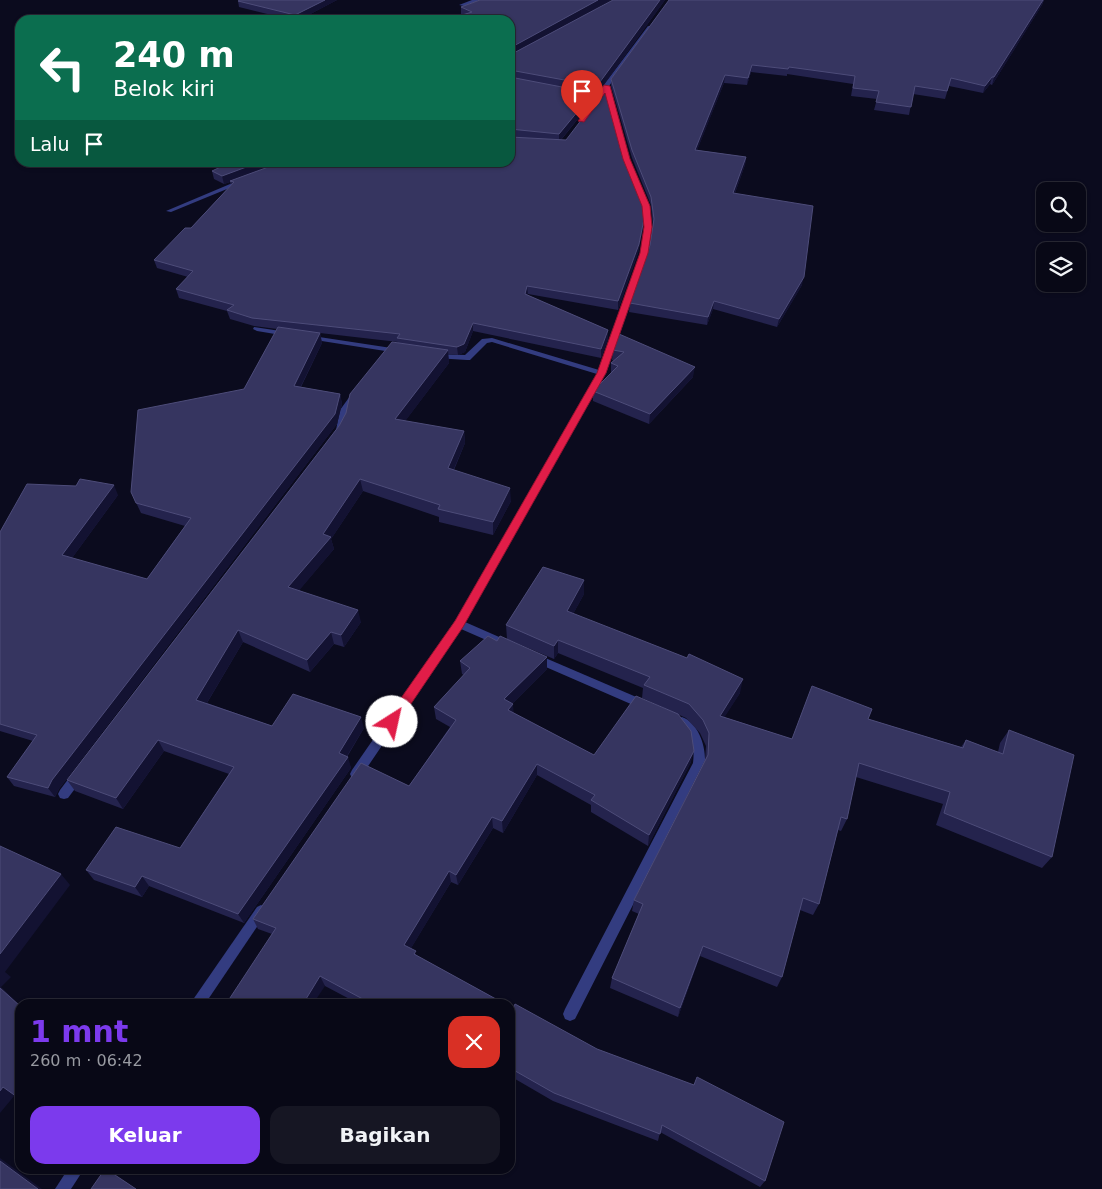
<!DOCTYPE html>
<html lang="id">
<meta charset="utf-8">
<style>
:root{--surface:#080816;--page:#161623;--text:#f1f3f6;--muted:#989aa1;--line:#292935;--accent:#7c3aed}
body{margin:0;font-family:"DejaVu Sans",sans-serif;background:var(--page);color:var(--text);height:100vh;display:flex;flex-direction:column;font-size:19px;white-space:nowrap}
*{box-sizing:border-box;margin:0}
p{font-size:16px;color:var(--muted)}
.icon{flex:none;width:28px;height:28px;fill:none;stroke:currentColor;stroke-width:2;stroke-linecap:round;stroke-linejoin:round}
.map{position:relative;flex:1;overflow:hidden}
.drawer{position:absolute;left:15px;top:999px;width:500px;height:175px;display:flex;flex-direction:column;background:var(--surface);border-radius:15px;box-shadow:0 1px 4px #0004,0 0 0 1px var(--line)}
.drawer>*{flex:none}
.banner{position:absolute;left:15px;top:15px;width:500px;height:152px;border-radius:15px;box-shadow:0 1px 4px #0004,0 0 0 1px var(--line);background:#0b6e4f;color:#fff;overflow:hidden}
.controls{position:absolute;left:1036px;top:182px;display:grid;gap:10px}
.controls a{display:grid;place-items:center;width:50px;height:50px;border-radius:10px;background:var(--surface);box-shadow:0 1px 4px #0004,0 0 0 1px var(--line);font-size:25px}
.pin{position:absolute;display:grid;place-items:center;width:42px;height:42px;color:#fff;margin:-51px -21px;border-radius:50% 50% 50% 0;rotate:-45deg;box-shadow:0 0 5px #0007}
.pin .icon{rotate:45deg}
.me{position:absolute;width:55px;margin:-28px;rotate:35deg;stroke-linejoin:round;filter:drop-shadow(0 0 4px #0008)}
.turn{display:flex;align-items:center;gap:18px;height:105px;padding:0 15px;font-size:22px}
.turn .icon{width:65px;height:65px;stroke-width:2.5}
.turn b{display:block;font-size:35px;line-height:42px}
.then{display:flex;align-items:center;height:48px;padding:0 15px;background:#0003;gap:10px;font-size:19px}
.round{display:grid;place-items:center;flex:none;width:52px;height:52px;border-radius:15px;background:var(--page)}
.headline{display:flex;align-items:center;justify-content:space-between;height:85px;padding:0 15px}
h1{font-size:30px;font-weight:700;line-height:38px;color:var(--accent)}
.primary-button{display:flex;gap:10px;margin-top:auto;padding:10px 15px}
.primary-button a{flex:1;height:58px;border-radius:15px;background:var(--accent);color:#fff;font-size:20px;font-weight:700;line-height:58px;text-align:center}
.primary-button a+a{background:var(--page);color:var(--text)}
.map>svg:first-child{display:block}
.lines{fill:none;stroke-linecap:round;stroke-linejoin:round}
.minor{fill:#333c80;fill-rule:evenodd}
.wall{fill:#24234d}
.shaded-wall{fill:#131232}
.building{fill:#363560;stroke:#4d4c79}
.route{fill:#e11d48;stroke:#92132f}
</style>
<div class="map">
<svg width="1102" height="1189" viewBox="0 0 1102 1189">
<rect width="100%" height="100%" fill="#0b0b1e"/>
<g class="lines">
<g class="minor">
<polygon points="472,0 480,0 464,6 459,5"/>
<polygon points="648,26 653,27 609,86 630,159 649,206 651,227 648,253 606,373 465,622 513,643 514,646 513,649 509,650 461,629 360,778 356,779 352,778 350,774 352,770 455,621 597,374 492,342 487,343 470,360 467,360 435,358 431,356 435,354 465,355 482,339 492,338 599,370 640,253 645,227 643,206 624,159 603,86"/>
<polygon points="580,92 602,97 603,98 600,100 578,95 578,93"/>
<polygon points="242,179 244,180 244,182 171,212 166,211"/>
<polygon points="254,327 287,332 291,334 287,336 257,331 253,329"/>
<polygon points="306,335 398,349 402,351 398,353 309,339 305,337"/>
<polygon points="356,391 360,394 348,410 344,430 340,433 337,432 336,430 340,410 353,392"/>
<polygon points="536,654 648,702 649,705 648,708 644,710 640,708 532,661 531,658 532,655"/>
<path d="M682 717C699 723 706 747 705 763L575 1019 570 1021 565 1019 563 1014 565 1009 693 763C696 738 686 740 676 722L678 719Z"/>
<polygon points="79,769 83,770 85,774 83,778 68,798 64,799 60,798 58,794 60,790 75,770"/>
<polygon points="261,905 265,907 267,911 265,915 205,1004 190,1004 257,907"/>
<polygon points="68,1169 84,1169 71,1189 55,1189"/>
</g>
</g>
<g class="wall">
<polygon points="240,0 337,0 299,20 292,20 239,7 238,1"/>
<polygon points="480,0 611,0 562,27 613,0 665,0 597,94 593,93 593,100 561,140 643,227 638,253 618,310 528,294 527,295 608,330 608,339 601,358 473,331 465,352 458,355 448,354 449,363 405,421 464,431 465,443 454,470 511,501 493,535 439,522 439,517 363,491 331,539 334,549 299,590 361,622 344,647 334,644 310,672 243,642 207,703 272,726 364,728 347,757 351,768 244,923 149,886 142,897 94,880 86,870 180,848 229,774 164,751 123,809 75,791 67,780 339,426 398,342 320,333 322,343 301,387 340,394 342,404 337,424 59,789 55,797 14,786 7,777 33,741 0,731 0,532 118,495 72,558 147,579 185,526 141,513 131,492 244,389 277,329 254,326 230,319 227,311 179,298 176,289 188,277 157,268 154,260 191,228 231,185 230,182 224,184 214,179 212,171 510,162 510,20 461,15 461,7"/>
<polygon points="669,0 1044,0 1042,5 992,85 990,84 983,93 949,86 945,99 913,94 909,115 874,110 877,99 851,96 853,84 787,74 787,76 751,72 747,85 724,83 697,150 746,157 745,165 735,193 802,285 777,327 713,309 707,325 629,312 630,303 650,245 653,226 651,205 632,158 611,86 611,79"/>
<polygon points="619,334 693,377 649,424 593,401 593,391 611,373 611,363 614,361 612,360 613,350"/>
<polygon points="584,594 573,614 740,693 724,717 792,739 868,719 961,747 966,740 998,752 1000,743 1009,730 1052,857 1042,868 936,825 943,804 856,777 847,819 841,831 838,830 819,904 813,915 800,910 782,977 777,987 700,956 678,1017 610,988 612,978 639,914 632,911 634,900 705,760 706,746 700,733 686,718 642,698 643,688 558,653 554,659 507,639 506,625"/>
<polygon points="497,641 547,657 547,669 512,704 513,704 513,713 594,755 691,762 648,846 591,812 591,805 537,775 503,833 493,828 458,885 451,882 411,948 417,956 505,1004 359,1004 325,986 272,934 258,929 253,919 409,786 450,727 436,719 434,707 464,675 462,674 460,661"/>
<polygon points="510,1006 765,1181 760,1187 660,1132 658,1141 553,1101 510,1076"/>
</g>
<g class="shaded-wall">
<polygon points="325,0 337,0 299,20 296,20 295,15"/>
<polygon points="598,0 611,0 510,56 510,48"/>
<polygon points="660,0 665,0 597,94 597,86"/>
<polygon points="1043,0 1042,5 992,85 994,77"/>
<polygon points="752,65 751,72 747,85 748,78"/>
<polygon points="725,75 724,83 694,158 695,150"/>
<polygon points="992,77 990,84 983,93 985,86"/>
<polygon points="593,93 593,100 559,142 559,134"/>
<polygon points="746,157 745,165 732,201 733,193"/>
<polygon points="260,162 285,162 230,181 230,182 224,184 222,176"/>
<polygon points="644,219 643,227 638,253 618,310 618,301"/>
<polygon points="804,277 802,285 777,327 779,319"/>
<polygon points="527,286 528,294 525,302 525,294"/>
<polygon points="714,301 713,309 707,325 708,317"/>
<polygon points="473,323 473,331 465,352 458,355 457,347"/>
<polygon points="608,330 608,339 601,358 601,349"/>
<polygon points="320,333 322,343 296,396 294,386"/>
<polygon points="448,350 449,363 397,432 395,419"/>
<polygon points="695,367 693,377 649,424 650,414"/>
<polygon points="340,394 342,404 337,424 59,789 55,797 48,788 52,780"/>
<polygon points="464,431 465,443 449,480 448,468"/>
<polygon points="360,479 363,491 331,539 334,549 292,599 288,587"/>
<polygon points="114,485 118,495 67,565 62,555"/>
<polygon points="510,488 511,501 493,535 493,522"/>
<polygon points="584,580 584,594 567,625 567,611"/>
<polygon points="358,610 361,622 344,647 341,635"/>
<polygon points="238,630 243,642 202,711 196,700"/>
<polygon points="331,632 334,644 310,672 307,660"/>
<polygon points="558,640 558,653 554,659 554,646"/>
<polygon points="547,657 547,669 505,711 504,699"/>
<polygon points="743,679 740,693 717,729 720,716"/>
<polygon points="513,704 514,717 508,710"/>
<polygon points="361,717 364,728 342,764 339,753"/>
<polygon points="158,740 164,751 123,809 116,798"/>
<polygon points="694,751 691,762 648,846 649,835"/>
<polygon points="348,757 351,768 244,923 238,914"/>
<polygon points="537,764 537,775 503,833 502,821"/>
<polygon points="492,817 493,828 458,885 456,875"/>
<polygon points="449,871 451,882 407,955 404,945"/>
<polygon points="61,874 70,885 5,972 11,977 1,987 20,1005 20,1006 0,988 0,954"/>
<polygon points="142,876 149,886 142,897 135,887"/>
<polygon points="703,946 700,956 678,1017 680,1008"/>
<polygon points="320,976 325,986 313,1004 303,1004"/>
<polygon points="3,1087 15,1095 0,1113 0,1091"/>
<polygon points="0,1158 42,1189 38,1189 0,1161"/>
</g>
<g class="building">
<polygon points="240,0 325,0 295,15 238,1"/>
<polygon points="480,0 598,0 510,48 510,20 446,20 472,12 461,7"/>
<polygon points="613,0 660,0 597,86 510,70 510,55"/>
<polygon points="669,0 1043,0 994,77 992,77 985,86 951,78 947,91 915,86 911,107 876,102 879,91 853,88 855,76 789,67 788,69 752,65 748,78 725,75 695,150 746,157 733,193 813,206 804,277 779,319 714,301 708,317 630,303 650,245 654,219 651,197 632,150 611,79"/>
<polygon points="510,77 593,93 559,134 510,129"/>
<polygon points="605,89 623,152 642,198 644,219 639,244 618,301 527,286 525,294 608,330 601,349 473,323 464,344 457,347 397,338 400,334 252,318 227,310 234,305 176,289 193,271 154,260 185,228 191,228 234,182 230,181 282,162 510,162 510,137 566,140"/>
<polygon points="231,162 260,162 222,176 212,171"/>
<polygon points="278,327 320,333 294,386 340,394 335,414 52,780 48,788 7,777 37,735 0,724 0,532 27,484 76,486 80,479 114,485 62,555 147,579 191,518 136,503 131,492 138,410 244,389"/>
<polygon points="619,334 695,367 650,414 593,391 618,366 611,363 624,352 613,350"/>
<polygon points="392,342 448,350 395,419 464,431 448,468 510,488 493,522 438,509 440,505 360,479 323,534 331,537 288,587 358,610 341,635 331,632 307,660 238,630 196,700 272,726 293,694 361,717 339,753 348,757 238,914 142,876 135,887 86,870 116,827 180,848 234,767 158,740 116,798 67,780 339,426 346,413 350,394"/>
<polygon points="543,567 584,580 567,611 687,658 689,654 743,679 720,716 792,739 812,686 872,709 868,719 963,748 966,740 1003,754 1009,730 1074,755 1052,857 944,813 950,792 859,763 847,819 841,817 819,904 803,898 782,977 703,946 680,1008 612,978 643,904 634,900 708,755 709,733 703,720 689,704 644,685 650,677 558,640 554,646 506,625"/>
<polygon points="488,636 497,641 500,636 547,657 504,699 513,704 508,710 594,755 636,696 678,714 691,731 694,751 649,835 591,800 595,795 537,764 502,821 492,817 456,875 449,871 404,945 416,951 414,954 505,1004 372,1004 320,976 303,1004 226,1004 276,928 253,919 361,763 409,786 456,720 434,707 470,668 460,661"/>
<polygon points="0,846 61,874 0,954"/>
<polygon points="0,988 20,1006 20,1099 3,1087 0,1091"/>
<polygon points="515,1004 597,1049 694,1085 697,1077 784,1122 765,1181 662,1125 660,1134 554,1093 510,1068 510,1006 513,1008"/>
<polygon points="0,1161 38,1189 0,1189"/>
<polygon points="105,1169 106,1169 136,1189 91,1189"/>
</g>
<polygon class="route" points="604,85 610,86 630,159 650,206 652,227 648,253 606,373 463,627 396,726 392,727 385,722 387,718 455,621 597,373 640,253 644,227 642,206 623,159 605,93 584,122 578,121"/>
</svg>
<div class="controls">
<a><svg class="icon" aria-label="search" viewBox="0 0 24 24"><circle cx="10" cy="10" r="6"/><path d="M15 15l6 6"/></svg></a>
<a><svg class="icon" aria-label="layers" viewBox="0 0 24 24"><path d="M12 4l9 5-9 5-9-5zM3 14l9 5 9-5"/></svg></a>
</div>
<div class="pin" style="left:582px;top:121px;background:#d93025"><svg class="icon" aria-label="arrive" viewBox="0 0 24 24"><path d="M6 21V4h12l-3 4 3 4H6"/></svg></div>
<svg class="me" style="left:392px;top:722px" viewBox="-20 -20 40 40"><circle r="19" fill="#fff"/><path d="M0-13L10 11 0 6-10 11z" fill="#e11d48"/></svg>
<div class="banner">
<div class="turn"><svg class="icon" aria-label="left" viewBox="0 0 24 24"><path d="M17 20v-9H6M10 6l-5 5 5 5"/></svg><div><b>240 m</b>Belok kiri</div></div>
<div class="then">Lalu<svg class="icon" aria-label="arrive" viewBox="0 0 24 24"><path d="M6 21V4h12l-3 4 3 4H6"/></svg></div>
</div>
<section class="drawer">
<div class="headline"><div><h1>1 mnt</h1><p>260 m · 06:42</p></div><a class="round" style="background:#d93025;color:#fff"><svg class="icon" aria-label="close" viewBox="0 0 24 24"><path d="M6 6l12 12M18 6L6 18"/></svg></a></div>
<div class="primary-button"><a>Keluar</a><a>Bagikan</a></div>
</section>
</div>
